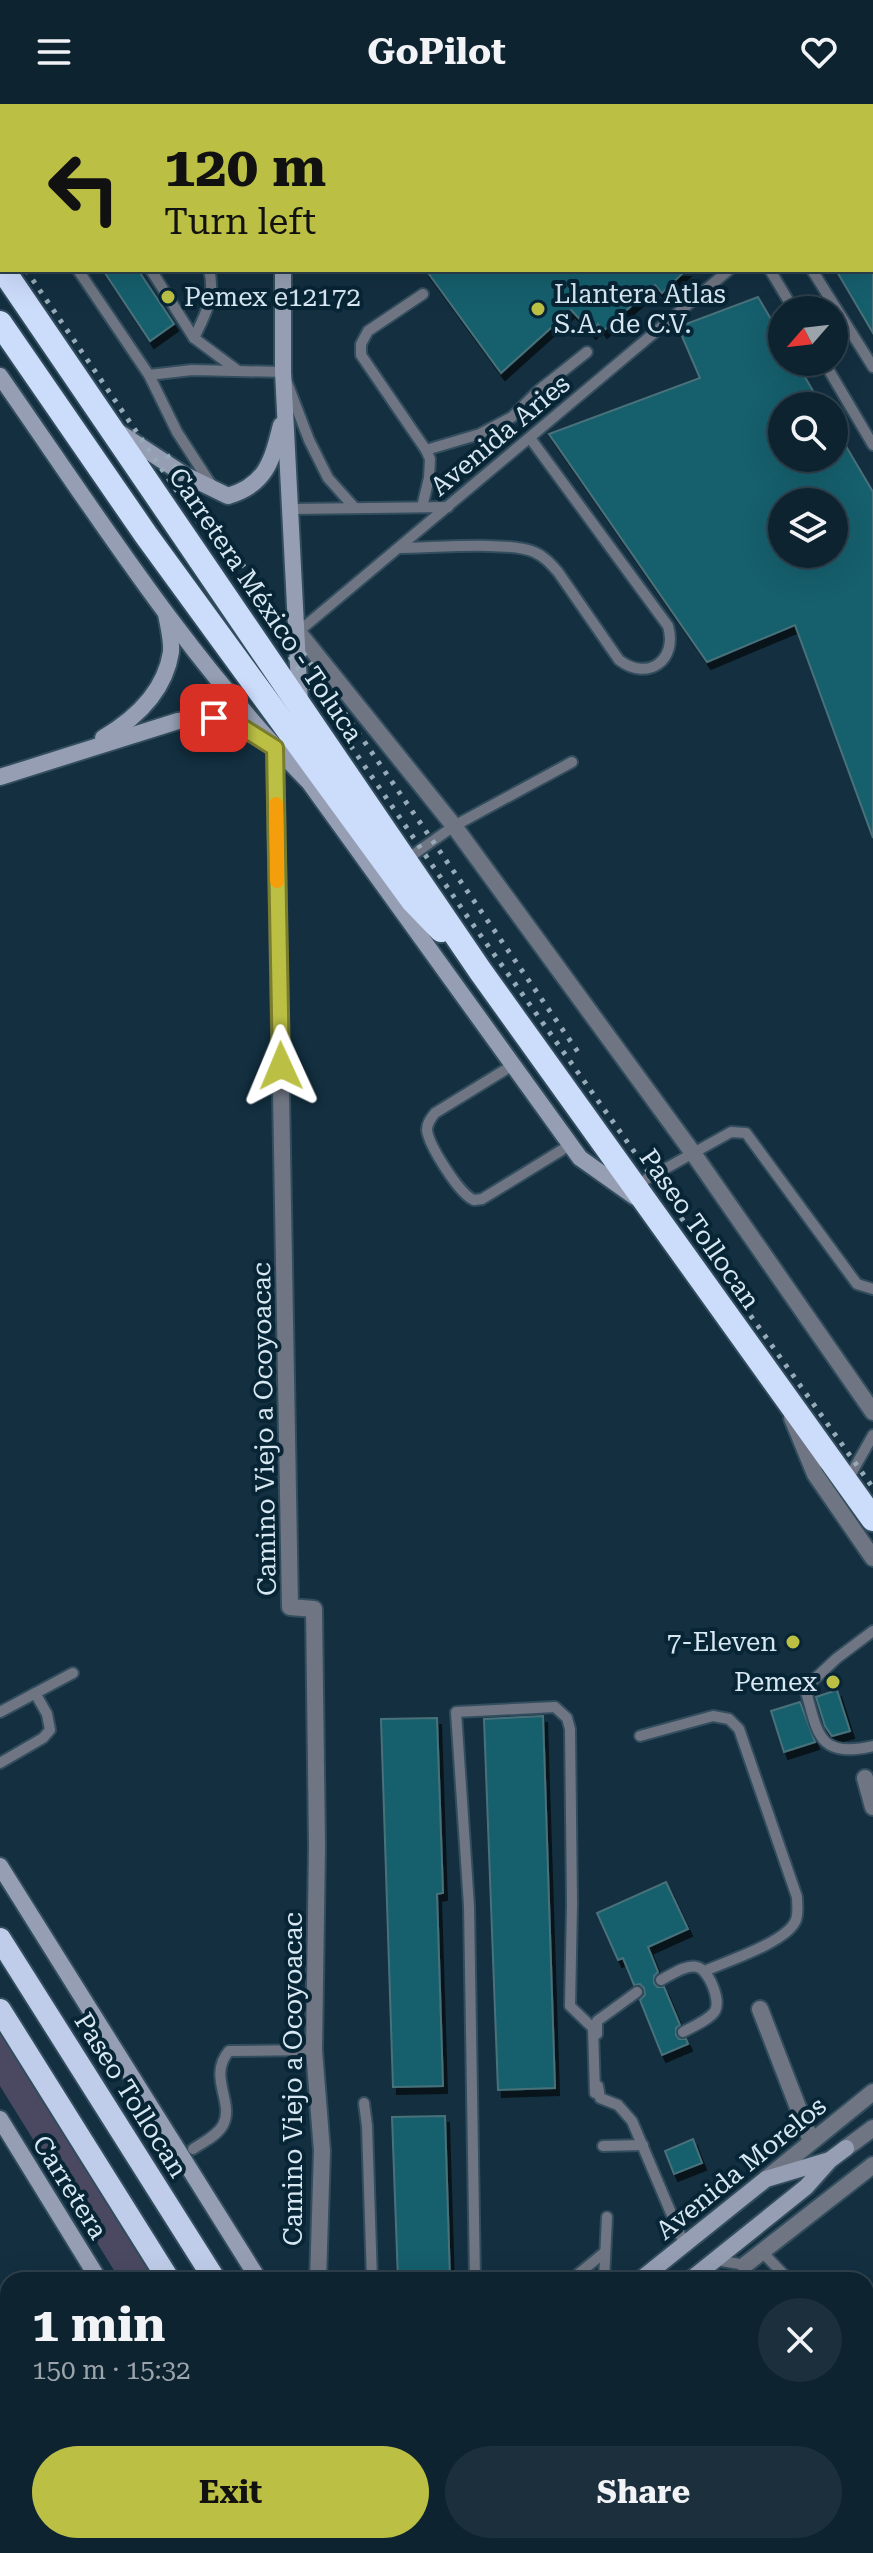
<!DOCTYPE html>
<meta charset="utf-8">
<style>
:root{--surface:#0e2330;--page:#1c2f3c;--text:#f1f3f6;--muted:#9ba4ab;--line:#2e404c;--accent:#bbc045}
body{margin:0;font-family:"Roboto Serif",serif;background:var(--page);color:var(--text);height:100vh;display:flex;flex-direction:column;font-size:30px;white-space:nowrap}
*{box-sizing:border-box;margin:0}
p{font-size:26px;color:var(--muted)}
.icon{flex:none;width:44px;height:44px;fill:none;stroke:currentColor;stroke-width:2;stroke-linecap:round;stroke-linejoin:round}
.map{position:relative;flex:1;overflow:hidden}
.details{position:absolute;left:0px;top:2168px;width:874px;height:282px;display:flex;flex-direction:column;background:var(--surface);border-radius:24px 24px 0 0;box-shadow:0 8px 32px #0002,0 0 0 2px var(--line)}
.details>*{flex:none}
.banner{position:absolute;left:0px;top:0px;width:874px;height:168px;box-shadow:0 8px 32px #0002,0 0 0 2px var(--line);background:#bbc045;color:#111;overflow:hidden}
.needle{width:52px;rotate:242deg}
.controls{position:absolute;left:768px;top:192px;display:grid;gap:16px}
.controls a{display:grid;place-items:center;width:80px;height:80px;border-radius:50%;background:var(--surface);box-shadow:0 8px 32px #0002,0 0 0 2px var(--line);font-size:40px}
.pin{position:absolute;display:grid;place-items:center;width:68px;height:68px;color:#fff;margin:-34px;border-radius:16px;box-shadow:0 4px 12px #0006}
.me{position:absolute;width:88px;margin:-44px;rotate:359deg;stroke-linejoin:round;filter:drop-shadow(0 0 6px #0008)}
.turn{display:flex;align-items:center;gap:28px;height:168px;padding:0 32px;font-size:36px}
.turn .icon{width:104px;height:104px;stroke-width:2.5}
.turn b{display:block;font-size:56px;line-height:68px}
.round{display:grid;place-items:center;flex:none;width:84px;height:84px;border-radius:42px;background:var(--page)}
.headline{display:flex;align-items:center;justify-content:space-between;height:136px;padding:0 32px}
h1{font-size:48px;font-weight:700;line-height:60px}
.button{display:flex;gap:16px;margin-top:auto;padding:16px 32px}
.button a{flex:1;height:92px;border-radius:48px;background:var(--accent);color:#111;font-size:32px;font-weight:700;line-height:92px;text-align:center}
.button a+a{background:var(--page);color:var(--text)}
header{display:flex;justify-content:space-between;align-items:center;height:104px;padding:0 32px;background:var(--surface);font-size:36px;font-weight:700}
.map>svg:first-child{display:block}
.green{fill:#4b4862}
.building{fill:#165f6d;stroke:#49717a;stroke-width:2;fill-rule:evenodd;filter:url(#shadow)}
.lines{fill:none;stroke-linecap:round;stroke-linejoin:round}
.service-casing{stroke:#324d5d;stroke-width:14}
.minor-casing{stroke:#324d5d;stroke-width:20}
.tertiary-casing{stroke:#324d5d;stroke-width:20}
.secondary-casing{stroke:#324d5d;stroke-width:20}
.trunk-casing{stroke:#324d5d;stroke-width:26}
.motorway-casing{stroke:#324d5d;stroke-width:28}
.service{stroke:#6f7582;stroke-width:10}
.minor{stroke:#6f7582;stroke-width:16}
.tertiary{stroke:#6f7582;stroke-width:16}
.secondary{stroke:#959eb3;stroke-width:16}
.trunk{stroke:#bfcdea;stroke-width:22}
.motorway{stroke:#ccdcfb;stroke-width:24}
.rail{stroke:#96aab7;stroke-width:5;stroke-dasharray:4 8;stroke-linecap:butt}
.route-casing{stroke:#7a7d2d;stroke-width:20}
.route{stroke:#bbc045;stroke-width:14}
.slow{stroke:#f59e0b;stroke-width:14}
.poi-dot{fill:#bbc045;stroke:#082536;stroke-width:3}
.labels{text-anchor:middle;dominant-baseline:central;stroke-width:8;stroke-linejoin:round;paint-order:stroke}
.poi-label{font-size:26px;fill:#d7e8f3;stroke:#082536;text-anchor:start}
.street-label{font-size:26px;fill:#d7e8f3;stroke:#082536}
</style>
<header><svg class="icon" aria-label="menu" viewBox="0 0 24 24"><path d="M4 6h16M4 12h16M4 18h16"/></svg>GoPilot<svg class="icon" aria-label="heart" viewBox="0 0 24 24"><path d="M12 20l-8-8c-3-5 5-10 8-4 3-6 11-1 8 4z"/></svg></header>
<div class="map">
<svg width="873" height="2449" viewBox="0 0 873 2449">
<defs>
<filter id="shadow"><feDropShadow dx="4" dy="7" stdDeviation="0" flood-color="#0009"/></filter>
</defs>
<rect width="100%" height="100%" fill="#132f40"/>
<polygon class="green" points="0,1918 163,2176 120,2176 0,1982"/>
<g class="building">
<polygon points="103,166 138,166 174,220 150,237"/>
<polygon points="426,166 686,166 662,189 655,181 603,227 598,220 592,228 571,206 501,269"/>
<polygon points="836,166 873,166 873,229"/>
<path d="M758 193 782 234V258H796L822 302H782V354H834V322L873 388V734L795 521 707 558 549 330 700 274 678 223ZM782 398H834V450H782Z"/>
<polygon points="837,1586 850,1627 832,1632 825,1622 816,1593"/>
<polygon points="800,1598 815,1638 784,1648 771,1607"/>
<polygon points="543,1612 555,1984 498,1986 484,1615"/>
<polygon points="437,1614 443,1789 437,1790 443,1982 393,1983 381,1615"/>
<polygon points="666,1778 688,1825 648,1843 658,1868 654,1872 654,1879 657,1883 664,1883 680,1921 676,1924 676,1931 679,1935 686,1935 688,1940 662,1951 640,1896 645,1891 644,1884 640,1880 634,1881 623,1854 618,1856 597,1809"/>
<polygon points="445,2012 450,2176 398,2176 392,2013"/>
<polygon points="693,2035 702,2059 674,2070 665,2047"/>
</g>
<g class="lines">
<g class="service-casing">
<g id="service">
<polyline points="116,0 117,2"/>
<polyline points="194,2 198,0"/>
<polyline points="0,39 2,42"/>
<polyline points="872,41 873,40"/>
<polyline points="78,166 149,271 177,328 212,382"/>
<polyline points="151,166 194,234 237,266"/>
<polyline points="770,166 794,206"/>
<polyline points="812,166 873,263"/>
<path d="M194 234C205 211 216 192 209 166"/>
<polyline points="824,258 873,341"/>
<polyline points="149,271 192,266 283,268 309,336 328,374 354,403"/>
<polyline points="426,346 480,330 512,313 539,286 587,248"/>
<polyline points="422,403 429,374 430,355 426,346 361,251 361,240 368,227 423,190"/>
<polyline points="291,405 448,403"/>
<path d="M400 444C431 444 509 437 534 448 544 452 551 460 558 468L619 556C648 578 678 556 668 522L530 334"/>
<polyline points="298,528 729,166"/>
<polyline points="407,755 454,722 572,658"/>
<path d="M513 961 435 1009C431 1014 427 1019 427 1026 429 1042 460 1091 474 1096L482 1095 570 1041"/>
<polyline points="636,1081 731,1028 746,1029 857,1180 873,1185"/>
<polyline points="847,1377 873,1331"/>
<path d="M873 1527 837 1554 805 1584C818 1629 817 1655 873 1642"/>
<polyline points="0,1608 73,1569"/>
<path d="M640 1632 713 1612 729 1615 739 1625 797 1793C797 1801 799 1811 795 1818 784 1839 727 1857 705 1867"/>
<polyline points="0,1659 43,1634 50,1626 47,1610 35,1589"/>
<path d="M661 1876C671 1871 686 1860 697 1863 709 1866 721 1896 715 1907 709 1916 692 1923 683 1928"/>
<polyline points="597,1930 597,1917 637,1888"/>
<polyline points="598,1982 600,1994 618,2001 632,2017 685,2142"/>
<polyline points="364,1999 367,2022 372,2176"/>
<polyline points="603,2042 643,2041"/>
<path d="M193 2045C203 2038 217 2032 223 2021 235 1998 207 1973 229 1947L314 1946"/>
<polyline points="767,2153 789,2176"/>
<polyline points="716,2156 745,2161"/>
<polyline points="475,2176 469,1802 456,1608 555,1603 567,1614 570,1625 572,1800 570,1902 593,1924 595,1989"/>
<polyline points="571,2176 605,2148"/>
<polyline points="604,2176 607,2113"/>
<polyline points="866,2237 873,2246"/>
<polyline points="866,2271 869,2274"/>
<polyline points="0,2367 8,2363"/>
<polyline points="129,2442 133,2449"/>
<polyline points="181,2449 185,2442"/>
</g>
</g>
<g class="minor-casing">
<g id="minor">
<polyline points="298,528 454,722 693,1049 873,1308"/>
<polyline points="275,644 290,1503 314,1505 317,1742 314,1946 322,2047 318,2176"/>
<polyline points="865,1674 873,1703"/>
<polyline points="760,1905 811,2037"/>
<polyline points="846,2044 873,2024"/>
<polyline points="745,2161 873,2061"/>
</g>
</g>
<g class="tertiary-casing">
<g id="tertiary">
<polyline points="792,1314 815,1370 873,1454"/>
<polyline points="767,2074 873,1988"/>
</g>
</g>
<g class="secondary-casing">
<g id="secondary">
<polyline points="282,0 282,2"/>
<polyline points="283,166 283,268 300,600"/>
<path d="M0 272C97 411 189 557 309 678L580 1054 635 1093"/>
<path d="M117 327 183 370 228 392C266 381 272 357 281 321"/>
<path d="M103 634C135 615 165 587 171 548 172 536 168 521 166 510"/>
<polyline points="0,673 178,617 214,614 245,625 264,637"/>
<polyline points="0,1762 259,2176"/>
<polyline points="0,2015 99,2176"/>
<polyline points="640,2176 766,2075 830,2056"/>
<polyline points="690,2176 806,2083 830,2056 846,2044"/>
<polyline points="262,2442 266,2449"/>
<polyline points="290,2449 299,2442"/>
</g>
</g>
<g class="trunk-casing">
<g id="trunk">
<polyline points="0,1835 215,2176"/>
<polyline points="0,1906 169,2176"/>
<polyline points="345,2442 350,2449"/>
<polyline points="386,2442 390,2449"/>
</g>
</g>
<g class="motorway-casing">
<g id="motorway">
<polyline points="3,166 481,868 873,1415"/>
<polyline points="0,219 146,431 413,797 441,826"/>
</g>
</g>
<use href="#service" class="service"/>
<use href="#minor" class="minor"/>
<use href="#tertiary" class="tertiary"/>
<use href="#secondary" class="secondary"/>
<use href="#trunk" class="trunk"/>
<use href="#motorway" class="motorway"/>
<g class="rail">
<polyline points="0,108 2,111"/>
<polyline points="0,128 2,131"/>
<polyline points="26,166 469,815 873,1384"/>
<polyline points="167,351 578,948"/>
</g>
</g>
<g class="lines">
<g class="route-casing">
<polyline id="route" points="214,614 245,625 275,644 281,962"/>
</g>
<use href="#route" class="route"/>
<polyline class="slow" points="276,700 277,777"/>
</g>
<g class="poi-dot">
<circle cx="168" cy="193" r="8"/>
<circle cx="538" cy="205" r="8"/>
<circle cx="793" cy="1538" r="8"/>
<circle cx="833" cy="1578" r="8"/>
</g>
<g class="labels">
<g class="poi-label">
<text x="554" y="190">Llantera Atlas<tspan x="554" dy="30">S.A. de C.V.</tspan></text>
<text x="184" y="193">Pemex e12172</text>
<text x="777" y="1538" text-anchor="end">7-Eleven</text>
<text x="817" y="1578" text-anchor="end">Pemex</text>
</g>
<g class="street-label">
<text transform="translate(500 331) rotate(-40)">Avenida Aries</text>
<text transform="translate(266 501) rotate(56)">Carretera México - Toluca</text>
<text transform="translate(700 1125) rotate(55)">Paseo Tollocan</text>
<text transform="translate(264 1325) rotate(-91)">Camino Viejo a Ocoyoacac</text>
<text transform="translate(293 1975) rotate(-90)">Camino Viejo a Ocoyoacac</text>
<text transform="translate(131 1991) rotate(58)">Paseo Tollocan</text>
<text transform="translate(741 2064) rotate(-39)">Avenida Morelos</text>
<text transform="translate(70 2083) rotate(58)">Carretera</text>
</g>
</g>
</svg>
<div class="controls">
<a><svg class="needle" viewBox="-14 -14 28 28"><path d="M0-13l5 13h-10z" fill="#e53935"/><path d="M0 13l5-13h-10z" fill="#9ba4ab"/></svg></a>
<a><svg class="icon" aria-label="search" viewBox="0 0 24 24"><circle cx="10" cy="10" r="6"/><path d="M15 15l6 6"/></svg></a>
<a><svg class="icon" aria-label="layers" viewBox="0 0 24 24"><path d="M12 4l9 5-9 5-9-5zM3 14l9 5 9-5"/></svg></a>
</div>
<div class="pin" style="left:214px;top:614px;background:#d93025"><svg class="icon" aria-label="arrive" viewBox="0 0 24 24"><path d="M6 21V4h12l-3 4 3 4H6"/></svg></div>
<svg class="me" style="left:281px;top:962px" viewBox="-20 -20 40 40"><path d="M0-17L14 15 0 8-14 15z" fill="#bbc045" stroke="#fff" stroke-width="4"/></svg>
<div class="banner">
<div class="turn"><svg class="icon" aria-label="left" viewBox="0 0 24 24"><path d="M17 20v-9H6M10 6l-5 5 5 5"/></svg><div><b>120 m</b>Turn left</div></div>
</div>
<section class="details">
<div class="headline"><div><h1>1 min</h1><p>150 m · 15:32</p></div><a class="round"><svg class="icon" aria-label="close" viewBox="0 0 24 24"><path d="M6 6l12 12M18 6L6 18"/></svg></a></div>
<div class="button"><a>Exit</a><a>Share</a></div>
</section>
</div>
